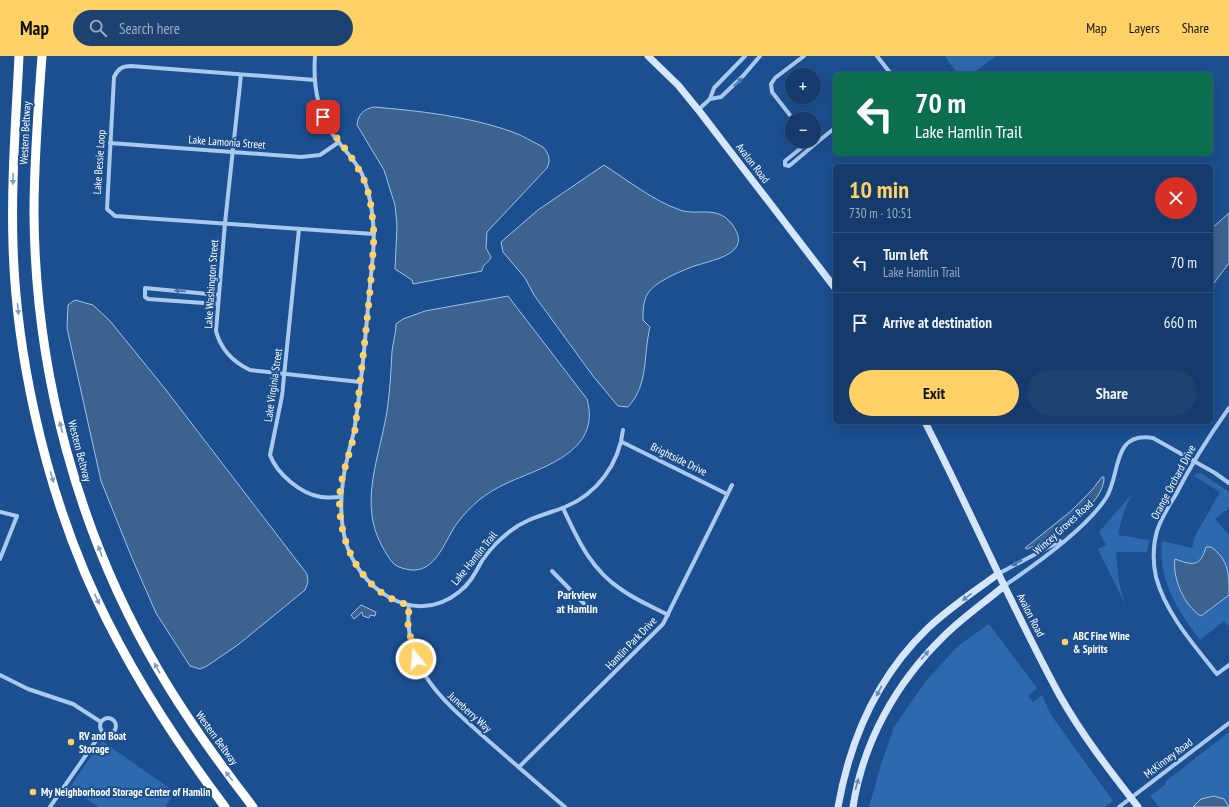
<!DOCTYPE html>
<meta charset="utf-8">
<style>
:root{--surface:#143b6b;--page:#1d4271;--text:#f1f3f6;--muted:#9dadc1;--line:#33557e;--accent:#ffd166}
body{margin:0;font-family:"PT Sans Narrow",sans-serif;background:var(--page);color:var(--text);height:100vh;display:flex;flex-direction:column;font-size:15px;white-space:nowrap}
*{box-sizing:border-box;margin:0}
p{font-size:13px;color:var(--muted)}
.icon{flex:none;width:22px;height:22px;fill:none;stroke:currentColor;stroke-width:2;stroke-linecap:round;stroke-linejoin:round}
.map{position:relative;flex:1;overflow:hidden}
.details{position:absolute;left:833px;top:108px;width:380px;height:260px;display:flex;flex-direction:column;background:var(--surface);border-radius:6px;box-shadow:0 4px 16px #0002,0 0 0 1px var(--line)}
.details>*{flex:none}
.top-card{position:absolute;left:833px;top:16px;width:380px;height:84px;border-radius:6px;box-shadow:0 4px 16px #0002,0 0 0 1px var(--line);background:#0b6e4f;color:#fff;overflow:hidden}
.tools{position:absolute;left:785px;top:12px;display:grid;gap:8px}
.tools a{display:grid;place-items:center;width:36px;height:36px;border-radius:50%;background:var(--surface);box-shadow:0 4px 16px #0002,0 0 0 1px var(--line);font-size:20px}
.pin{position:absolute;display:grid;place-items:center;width:34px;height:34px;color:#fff;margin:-17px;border-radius:8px;box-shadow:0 2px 6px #0006}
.me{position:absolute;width:44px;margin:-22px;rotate:343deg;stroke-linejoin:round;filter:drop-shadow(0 0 3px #0008)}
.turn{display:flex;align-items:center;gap:14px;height:84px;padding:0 16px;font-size:18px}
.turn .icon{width:52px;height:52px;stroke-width:2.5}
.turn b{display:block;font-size:28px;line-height:34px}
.round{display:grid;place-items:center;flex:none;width:42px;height:42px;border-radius:21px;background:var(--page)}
.head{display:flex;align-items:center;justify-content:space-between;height:68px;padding:0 16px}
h1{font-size:24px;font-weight:600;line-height:30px;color:var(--accent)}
.button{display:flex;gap:8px;margin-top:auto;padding:8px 16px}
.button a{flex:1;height:46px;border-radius:24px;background:var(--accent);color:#111;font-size:16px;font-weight:600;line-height:46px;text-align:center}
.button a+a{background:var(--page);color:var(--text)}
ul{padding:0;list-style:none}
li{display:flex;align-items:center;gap:12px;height:60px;padding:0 16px;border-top:1px solid var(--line)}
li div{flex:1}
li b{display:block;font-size:15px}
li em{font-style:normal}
header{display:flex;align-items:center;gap:24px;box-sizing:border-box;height:56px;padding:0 20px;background:var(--accent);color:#111}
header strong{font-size:19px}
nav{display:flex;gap:22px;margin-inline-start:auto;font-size:14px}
.search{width:280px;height:36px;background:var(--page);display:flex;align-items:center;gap:10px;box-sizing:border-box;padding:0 14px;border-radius:22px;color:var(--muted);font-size:15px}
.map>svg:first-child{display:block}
.green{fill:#2e69ad}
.water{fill:#3c6290;stroke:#9cc4f0}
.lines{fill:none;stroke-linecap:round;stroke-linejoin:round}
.street{stroke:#a9c9ee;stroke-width:4}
.secondary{stroke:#d6e6fa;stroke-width:7}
.highway{stroke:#fff;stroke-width:9}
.oneway{fill:#4674ac}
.oneway2{fill:#829ec1}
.oneway3{fill:#668bba}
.route{stroke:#ffd166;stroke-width:7;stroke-dasharray:0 12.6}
.poi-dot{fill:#ffd166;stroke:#1b4f8f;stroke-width:1.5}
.labels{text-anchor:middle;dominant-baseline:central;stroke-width:4;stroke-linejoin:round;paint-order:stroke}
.street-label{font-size:11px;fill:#fff;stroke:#1b4f8f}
.poi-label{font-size:11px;font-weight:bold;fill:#fff;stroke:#1b4f8f;text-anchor:start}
.neighbourhood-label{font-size:12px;font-weight:bold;fill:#fff;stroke:#1b4f8f}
</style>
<header>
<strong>Map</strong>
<div class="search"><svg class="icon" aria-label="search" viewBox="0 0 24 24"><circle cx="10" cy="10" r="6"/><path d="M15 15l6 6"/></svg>Search here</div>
<nav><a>Map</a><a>Layers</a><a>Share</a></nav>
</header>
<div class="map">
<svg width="1229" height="751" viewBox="0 0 1229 751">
<rect width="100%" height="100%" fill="#1b4f8f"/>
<g class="green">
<polygon points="946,0 996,0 972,18 958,18 945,1"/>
<path d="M1201 417 1229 436V452L1215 463 1229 479V571L1224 565 1200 584C1177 554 1158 524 1162 485L1192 492 1195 480 1220 436 1194 420 1196 418Z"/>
<polygon points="1131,439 1122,461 1118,479 1149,484 1147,496 1116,496 1119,527 1125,548 1098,493 1106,489 1099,476"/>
<polygon points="989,568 1037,632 1028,640 1033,646 1042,639 1051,659 1113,745 1105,751 869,751 881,709 894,671 925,626 958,590"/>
<polygon points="1229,676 1229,751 1159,751 1150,740 1166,728 1165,726"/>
<polygon points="102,685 175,736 165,751 98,751 70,731"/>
</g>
<g class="water">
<path d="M374 51C420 55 466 60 510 75 522 79 533 86 543 91 549 98 551 104 547 112L487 176 486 192 491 201C489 207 482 208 482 215L413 228 412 224 395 213 397 170 395 149 384 114 357 69C358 58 364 53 374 51Z"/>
<path d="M604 109C627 124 654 145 680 154 696 160 717 149 731 167 757 200 708 204 689 212 677 217 655 226 648 237 643 245 643 255 643 264L650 271C643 300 649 328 628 351L618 350 593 320 534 239 525 222 503 196 501 186 538 154Z"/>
<polygon points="1229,157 1229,207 1211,231 1211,173"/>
<path d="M508 240 587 343C602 397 541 411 505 428 496 432 487 438 479 444 471 451 464 458 458 466 445 483 437 516 411 514 405 513 399 512 394 508 389 503 385 496 382 490 358 447 380 400 387 355 390 335 391 315 392 295 393 286 396 278 396 268L403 263 425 255Z"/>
<polygon points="75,244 93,249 110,265 166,334 307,518 308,526 305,534 239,588 207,610 200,613 190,610 156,557 132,502 101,425 67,272 68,249"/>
<path d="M1102 421H1104C1106 448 1049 485 1027 493L1025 492 1071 455 1092 434Z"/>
<path d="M1206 491H1211C1229 504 1229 518 1229 539L1201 560C1184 550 1172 521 1175 503 1192 509 1200 512 1206 491Z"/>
<polygon points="361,549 376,556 375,560 370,559 369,562 363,560 362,556 354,563 351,559"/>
<polygon points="1214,740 1224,743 1229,751 1193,751 1201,743"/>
</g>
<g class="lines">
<g class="street">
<path d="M315 0C313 27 317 53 331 76 341 91 354 102 362 118 373 144 375 172 373 199 367 255 364 313 355 369 354 379 350 389 348 399 341 427 338 454 345 483 357 531 413 573 459 536 471 527 476 515 483 503 490 493 499 484 509 476 526 462 545 459 565 451 597 438 619 408 623 374"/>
<polyline points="877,0 891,18"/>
<path d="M241 19 225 167 216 275C221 294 233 306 250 314L360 326"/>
<path d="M315 24 131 10C122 10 118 13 114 21L107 153 115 160 374 178"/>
<polyline points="710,43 714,32 745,0"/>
<polyline points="698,54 710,43 721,41 743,20 760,0"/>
<polyline points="793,63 772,36 771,28 775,22 804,0"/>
<path d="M810 85 785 105V109L789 110C805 97 819 84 835 72"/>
<polyline points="110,87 301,101 320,99 339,86"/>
<path d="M299 173 282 340 270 399C277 418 301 438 321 441 328 442 334 441 340 441"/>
<polyline points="218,248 148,243 145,241 145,232 219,239"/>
<path d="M1229 352C1209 380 1191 409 1175 440 1168 451 1161 463 1157 475 1153 489 1153 507 1156 521 1166 558 1194 589 1217 618L1229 609"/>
<polyline points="622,386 727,438"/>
<path d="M563 452C578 484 591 514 622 534 636 544 653 551 668 559"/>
<polyline points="0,456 17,460 0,503"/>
<polyline points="552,515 593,557"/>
<polyline points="998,518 1060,485"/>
<path d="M1004 530C1035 509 1086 473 1106 442 1121 419 1111 375 1153 382L1215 417 1229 427"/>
<path d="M409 549C402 614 447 648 491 687 515 708 540 730 565 751"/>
<polyline points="0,619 28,633 73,648 101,666"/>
<circle cx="108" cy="670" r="8"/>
<polyline points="519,711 663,568 732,429"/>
<polyline points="50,751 102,676"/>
<polyline points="1119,751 1229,667"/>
</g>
<g class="secondary">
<polyline points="648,0 678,29 700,56 835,232"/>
<path d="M925 366C971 456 1011 550 1060 640 1082 679 1110 715 1138 751"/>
<path d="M838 751C850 683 878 620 928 572 949 552 975 535 998 518"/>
<path d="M853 751C863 686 896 627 943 581 962 562 984 547 1004 530"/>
</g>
<g class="highway">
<path d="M19 0C16 63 11 126 13 189 16 296 43 418 85 517 121 601 170 678 225 751"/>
<path d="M42 0C38 52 34 105 34 157 35 316 78 478 159 615 187 663 219 707 253 751"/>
</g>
</g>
<defs><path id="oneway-solid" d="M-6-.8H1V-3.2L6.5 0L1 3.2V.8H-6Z"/></defs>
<g class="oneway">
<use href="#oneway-solid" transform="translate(738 26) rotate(-44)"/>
<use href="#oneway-solid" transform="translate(180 235) rotate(-175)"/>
<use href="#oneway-solid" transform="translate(1017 507) rotate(152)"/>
</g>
<g class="oneway2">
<use href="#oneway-solid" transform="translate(13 123) rotate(91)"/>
<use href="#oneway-solid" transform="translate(18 253) rotate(84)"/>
<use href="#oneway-solid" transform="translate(61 371) rotate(-104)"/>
<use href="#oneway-solid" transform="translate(52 421) rotate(74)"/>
<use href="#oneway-solid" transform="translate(100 495) rotate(-110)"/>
<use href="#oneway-solid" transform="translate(97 543) rotate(65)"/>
<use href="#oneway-solid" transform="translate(157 612) rotate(-119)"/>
<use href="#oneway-solid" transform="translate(229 720) rotate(-128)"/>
</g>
<g class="oneway3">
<use href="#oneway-solid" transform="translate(967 541) rotate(142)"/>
<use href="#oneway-solid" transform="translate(925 599) rotate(-50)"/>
<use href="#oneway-solid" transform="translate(879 635) rotate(118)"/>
<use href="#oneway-solid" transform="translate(857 728) rotate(-74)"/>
</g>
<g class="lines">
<path class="route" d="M323 61C334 81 351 97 361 118 371 136 372 158 374 178 371 241 362 304 356 366 354 387 345 407 341 428 333 477 358 537 409 549L408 571 416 603"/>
</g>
<g class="poi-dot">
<circle cx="1065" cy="586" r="4"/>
<circle cx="71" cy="686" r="4"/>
<circle cx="33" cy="736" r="4"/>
</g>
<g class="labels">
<g class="street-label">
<text transform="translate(25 77) rotate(-87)">Western Beltway</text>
<text transform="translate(227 86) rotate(4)">Lake Lamonia Street</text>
<text transform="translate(99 106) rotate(-86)">Lake Bessie Loop</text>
<text transform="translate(753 107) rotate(52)">Avalon Road</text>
<text transform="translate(211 228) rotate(-86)">Lake Washington Street</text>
<text transform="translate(273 329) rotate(-82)">Lake Virginia Street</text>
<text transform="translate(80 395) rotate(75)">Western Beltway</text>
<text transform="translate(679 403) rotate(26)">Brightside Drive</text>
<text transform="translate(1173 426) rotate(-62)">Orange Orchard Drive</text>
<text transform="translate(1063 471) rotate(-42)">Wincey Groves Road</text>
<text transform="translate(474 502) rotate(-51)">Lake Hamlin Trail</text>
<text transform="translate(1031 559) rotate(63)">Avalon Road</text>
<text transform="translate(631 587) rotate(-46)">Hamlin Park Drive</text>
<text transform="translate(470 656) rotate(42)">Juneberry Way</text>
<text transform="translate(217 682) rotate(54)">Western Beltway</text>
<text transform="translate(1168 702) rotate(-37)">McKinney Road</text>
</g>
<g class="poi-label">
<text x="1073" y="580">ABC Fine Wine<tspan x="1073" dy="13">&amp; Spirits</tspan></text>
<text x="79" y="680">RV and Boat<tspan x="79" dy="13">Storage</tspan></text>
<text x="41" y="736">My Neighborhood Storage Center of Hamlin</text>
</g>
<g class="neighbourhood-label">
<text x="577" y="538">Parkview<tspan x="577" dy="14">at Hamlin</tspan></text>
</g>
</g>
</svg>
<div class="tools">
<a>+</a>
<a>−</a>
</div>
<div class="pin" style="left:323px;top:61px;background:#d93025"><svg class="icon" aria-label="arrive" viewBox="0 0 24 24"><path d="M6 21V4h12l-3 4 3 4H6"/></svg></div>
<svg class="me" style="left:416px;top:603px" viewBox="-20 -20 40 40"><circle r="17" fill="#ffd166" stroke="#fff" stroke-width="3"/><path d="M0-11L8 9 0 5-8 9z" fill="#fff"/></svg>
<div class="top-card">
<div class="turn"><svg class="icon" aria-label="left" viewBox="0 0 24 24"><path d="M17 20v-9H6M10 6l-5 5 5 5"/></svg><div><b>70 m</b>Lake Hamlin Trail</div></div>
</div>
<section class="details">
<div class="head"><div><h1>10 min</h1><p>730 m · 10:51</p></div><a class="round" style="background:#d93025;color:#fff"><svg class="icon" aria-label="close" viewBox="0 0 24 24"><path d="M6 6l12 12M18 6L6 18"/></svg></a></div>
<ul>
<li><svg class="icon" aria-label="left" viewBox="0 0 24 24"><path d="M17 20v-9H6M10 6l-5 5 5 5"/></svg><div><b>Turn left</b><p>Lake Hamlin Trail</p></div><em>70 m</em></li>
<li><svg class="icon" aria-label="arrive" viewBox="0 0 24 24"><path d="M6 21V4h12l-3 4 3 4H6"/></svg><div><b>Arrive at destination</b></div><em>660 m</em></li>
</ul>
<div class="button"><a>Exit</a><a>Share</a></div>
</section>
</div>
